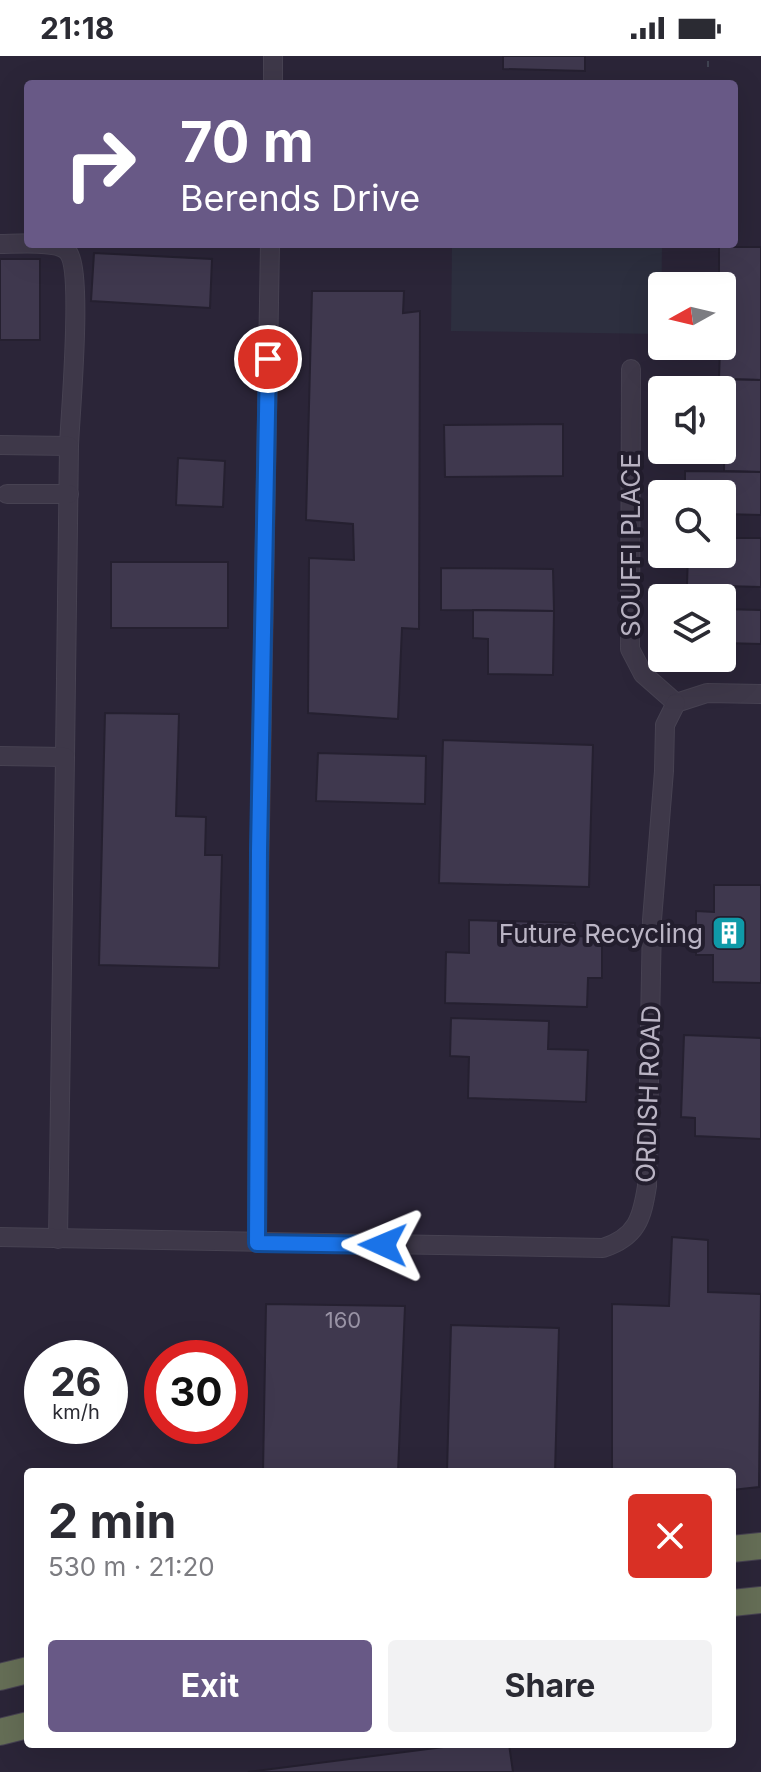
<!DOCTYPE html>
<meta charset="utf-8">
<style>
:root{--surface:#fff;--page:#f2f2f3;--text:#2b2b33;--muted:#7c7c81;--accent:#685986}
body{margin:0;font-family:Inter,sans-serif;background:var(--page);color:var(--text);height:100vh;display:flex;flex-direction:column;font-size:30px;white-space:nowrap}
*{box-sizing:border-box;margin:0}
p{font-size:26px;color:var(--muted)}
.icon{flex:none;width:44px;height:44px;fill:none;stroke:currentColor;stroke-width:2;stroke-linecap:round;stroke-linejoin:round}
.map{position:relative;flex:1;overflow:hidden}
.details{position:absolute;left:24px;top:1412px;width:712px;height:280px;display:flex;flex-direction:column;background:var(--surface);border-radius:8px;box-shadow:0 8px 32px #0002}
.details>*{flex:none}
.top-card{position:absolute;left:24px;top:24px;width:714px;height:168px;border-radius:8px;box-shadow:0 8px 32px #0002;background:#685986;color:#fff;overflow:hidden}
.needle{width:52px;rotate:262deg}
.tools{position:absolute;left:648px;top:216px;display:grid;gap:16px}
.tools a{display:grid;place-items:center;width:88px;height:88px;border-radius:8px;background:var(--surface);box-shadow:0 8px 32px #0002;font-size:40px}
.speed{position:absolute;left:24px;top:1284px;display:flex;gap:16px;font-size:40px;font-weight:700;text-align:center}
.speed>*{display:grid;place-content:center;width:104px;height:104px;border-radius:50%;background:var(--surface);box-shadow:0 8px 32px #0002;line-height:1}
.speed small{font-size:20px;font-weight:400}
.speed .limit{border:12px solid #d22;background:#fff;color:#111}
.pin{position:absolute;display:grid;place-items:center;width:68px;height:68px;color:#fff;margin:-34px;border:4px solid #fff;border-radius:50%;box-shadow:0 2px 8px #0007}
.me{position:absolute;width:88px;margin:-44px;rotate:271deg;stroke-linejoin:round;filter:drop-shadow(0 0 6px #0008)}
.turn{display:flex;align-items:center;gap:28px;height:168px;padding:0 24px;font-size:36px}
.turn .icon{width:104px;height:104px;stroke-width:2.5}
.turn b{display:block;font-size:56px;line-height:68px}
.round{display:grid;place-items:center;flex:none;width:84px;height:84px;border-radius:8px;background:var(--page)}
.head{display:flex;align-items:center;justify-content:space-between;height:136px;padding:0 24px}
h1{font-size:48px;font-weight:700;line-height:60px}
.button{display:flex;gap:16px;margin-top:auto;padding:16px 24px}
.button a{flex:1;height:92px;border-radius:8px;background:var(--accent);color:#fff;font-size:32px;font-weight:700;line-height:92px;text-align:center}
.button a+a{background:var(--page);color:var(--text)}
.status{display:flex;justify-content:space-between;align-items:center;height:56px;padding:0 40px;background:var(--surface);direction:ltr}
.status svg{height:22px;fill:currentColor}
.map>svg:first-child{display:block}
.green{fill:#2d2f3f}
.building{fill:#3f384e;stroke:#252030;stroke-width:2}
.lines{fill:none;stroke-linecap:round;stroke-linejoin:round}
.minor-casing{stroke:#474252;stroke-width:20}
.highway-casing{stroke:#464151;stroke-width:28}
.path{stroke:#404352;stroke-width:2;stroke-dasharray:6 6;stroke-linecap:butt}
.minor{stroke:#3e3849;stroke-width:18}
.highway{stroke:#656e56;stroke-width:26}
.route-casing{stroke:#114b97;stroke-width:20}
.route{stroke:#1a73e8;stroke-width:14}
.labels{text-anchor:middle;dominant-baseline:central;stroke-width:8;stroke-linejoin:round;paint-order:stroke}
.number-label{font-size:22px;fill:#9993a5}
.street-label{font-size:26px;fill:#bab4c4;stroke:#231e2e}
.poi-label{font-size:26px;fill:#bab4c4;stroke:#231e2e;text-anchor:end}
</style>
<div class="status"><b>21:18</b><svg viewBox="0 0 49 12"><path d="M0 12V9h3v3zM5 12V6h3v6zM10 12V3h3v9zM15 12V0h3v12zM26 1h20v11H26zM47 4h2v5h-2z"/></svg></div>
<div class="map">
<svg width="761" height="1716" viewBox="0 0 761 1716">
<rect width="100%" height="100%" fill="#2b2538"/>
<polygon class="green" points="452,188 662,188 661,278 451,275"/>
<g class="building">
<polygon points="503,0 585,0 585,15 503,13"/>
<polygon points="719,191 761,191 761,324 719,323 722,230 719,230"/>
<polygon points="94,197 212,203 210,252 91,245"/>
<rect x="0" y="203" width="40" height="81"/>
<polygon points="312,235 404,235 403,257 420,255 419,573 402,572 398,663 308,657 309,502 354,504 353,468 306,464"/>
<polygon points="713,323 761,324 761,416 724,415 725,357 722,357 722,334 713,334"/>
<polygon points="563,368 563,420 445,421 444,369"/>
<polygon points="178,402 225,405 223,451 176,449"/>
<polygon points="685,415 761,416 761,459 722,458 722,438 685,438"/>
<polygon points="722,482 761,482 761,531 687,529 688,498 722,498"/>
<rect x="111" y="506" width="117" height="66"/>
<polygon points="441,512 553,513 554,555 441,554"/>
<polygon points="722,553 761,554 761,588 722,587"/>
<polygon points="473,554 554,555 553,619 488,618 488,583 473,582"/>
<polygon points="105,657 179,658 176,760 206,761 205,799 222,799 219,912 99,909"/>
<polygon points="443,684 593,689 589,831 439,827"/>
<polygon points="318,697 426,700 425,748 316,745"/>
<polygon points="714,829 761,829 761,927 713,926 713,899 696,899 696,855 714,856"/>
<polygon points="469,864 575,867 575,880 602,881 602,922 588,922 587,951 445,947 446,896 469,897"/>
<polygon points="451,962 549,965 548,993 588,994 586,1046 468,1042 469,1001 450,1000"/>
<polygon points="684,979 761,982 761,1083 695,1080 695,1062 681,1061"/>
<polygon points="672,1181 708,1184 708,1236 761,1238 759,1431 732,1434 732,1416 612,1416 612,1248 669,1250"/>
<polygon points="266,1248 405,1250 398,1416 263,1416"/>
<polygon points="451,1269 559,1272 555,1416 447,1416"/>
<polygon points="467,1688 509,1688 513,1716 248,1716"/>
</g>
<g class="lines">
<g class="minor-casing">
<g id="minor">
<polyline points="273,28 273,0"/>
<path d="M0 188C15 188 56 184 67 195 84 212 70 359 69 390"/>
<polyline points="631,313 630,593 643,618 676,647"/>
<polyline points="0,389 69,390 65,701"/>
<polyline points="7,438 69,438"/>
<polyline points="676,647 707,637 761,638"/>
<polyline points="0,700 65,701 58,1183"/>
<path d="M0 1181 603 1192C637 1181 642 1162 647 1130L652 864 664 715 665 669 676 647"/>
<polyline points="257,1187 259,827 270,188"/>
</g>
</g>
<g class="highway-casing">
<g id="highway">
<polyline points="732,1493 761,1490"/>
<polyline points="732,1547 761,1544"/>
<polyline points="0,1621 28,1614"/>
<polyline points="0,1676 28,1669"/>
</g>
</g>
<polyline class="path" points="708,11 708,0"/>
<use href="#minor" class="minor"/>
<use href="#highway" class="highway"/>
</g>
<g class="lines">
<g class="route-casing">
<polyline id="route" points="268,303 259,795 257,1187 383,1189"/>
</g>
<use href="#route" class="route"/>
</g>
<defs>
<g id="building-square" transform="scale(1.8)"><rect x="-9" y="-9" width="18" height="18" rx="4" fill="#0f9aa8" stroke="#231e2e"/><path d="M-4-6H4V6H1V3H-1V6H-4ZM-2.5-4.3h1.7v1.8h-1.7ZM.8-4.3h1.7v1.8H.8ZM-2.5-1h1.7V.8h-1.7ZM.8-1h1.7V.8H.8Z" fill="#fff"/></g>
</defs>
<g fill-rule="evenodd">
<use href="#building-square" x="729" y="877"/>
</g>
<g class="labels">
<g class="number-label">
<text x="343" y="1264">160</text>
</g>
<g class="street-label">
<text transform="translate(630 489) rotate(-90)">SOUFFI PLACE</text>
<text transform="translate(648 1038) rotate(-88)">ORDISH ROAD</text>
</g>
<g class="poi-label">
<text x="703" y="877">Future Recycling</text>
</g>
</g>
</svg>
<div class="tools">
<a><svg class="needle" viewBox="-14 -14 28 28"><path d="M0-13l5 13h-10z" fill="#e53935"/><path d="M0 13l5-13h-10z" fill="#7c7c81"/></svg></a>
<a><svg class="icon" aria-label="sound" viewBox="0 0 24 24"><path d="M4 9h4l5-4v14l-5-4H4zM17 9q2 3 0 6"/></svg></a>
<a><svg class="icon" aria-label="search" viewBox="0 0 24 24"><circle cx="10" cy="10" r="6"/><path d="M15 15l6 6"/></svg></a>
<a><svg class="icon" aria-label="layers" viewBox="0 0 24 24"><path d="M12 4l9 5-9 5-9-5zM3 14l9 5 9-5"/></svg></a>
</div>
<div class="speed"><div>26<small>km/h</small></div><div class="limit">30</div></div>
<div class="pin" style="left:268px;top:303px;background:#d93025"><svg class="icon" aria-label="arrive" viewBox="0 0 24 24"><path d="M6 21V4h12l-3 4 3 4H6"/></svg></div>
<svg class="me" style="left:383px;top:1189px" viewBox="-20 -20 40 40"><path d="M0-17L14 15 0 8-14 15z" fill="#1a73e8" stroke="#fff" stroke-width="4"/></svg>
<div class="top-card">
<div class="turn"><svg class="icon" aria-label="right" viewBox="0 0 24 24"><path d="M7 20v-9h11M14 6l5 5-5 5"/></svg><div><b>70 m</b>Berends Drive</div></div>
</div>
<section class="details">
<div class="head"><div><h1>2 min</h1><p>530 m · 21:20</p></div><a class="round" style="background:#d93025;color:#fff"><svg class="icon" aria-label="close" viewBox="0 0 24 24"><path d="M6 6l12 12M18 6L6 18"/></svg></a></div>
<div class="button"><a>Exit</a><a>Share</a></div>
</section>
</div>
